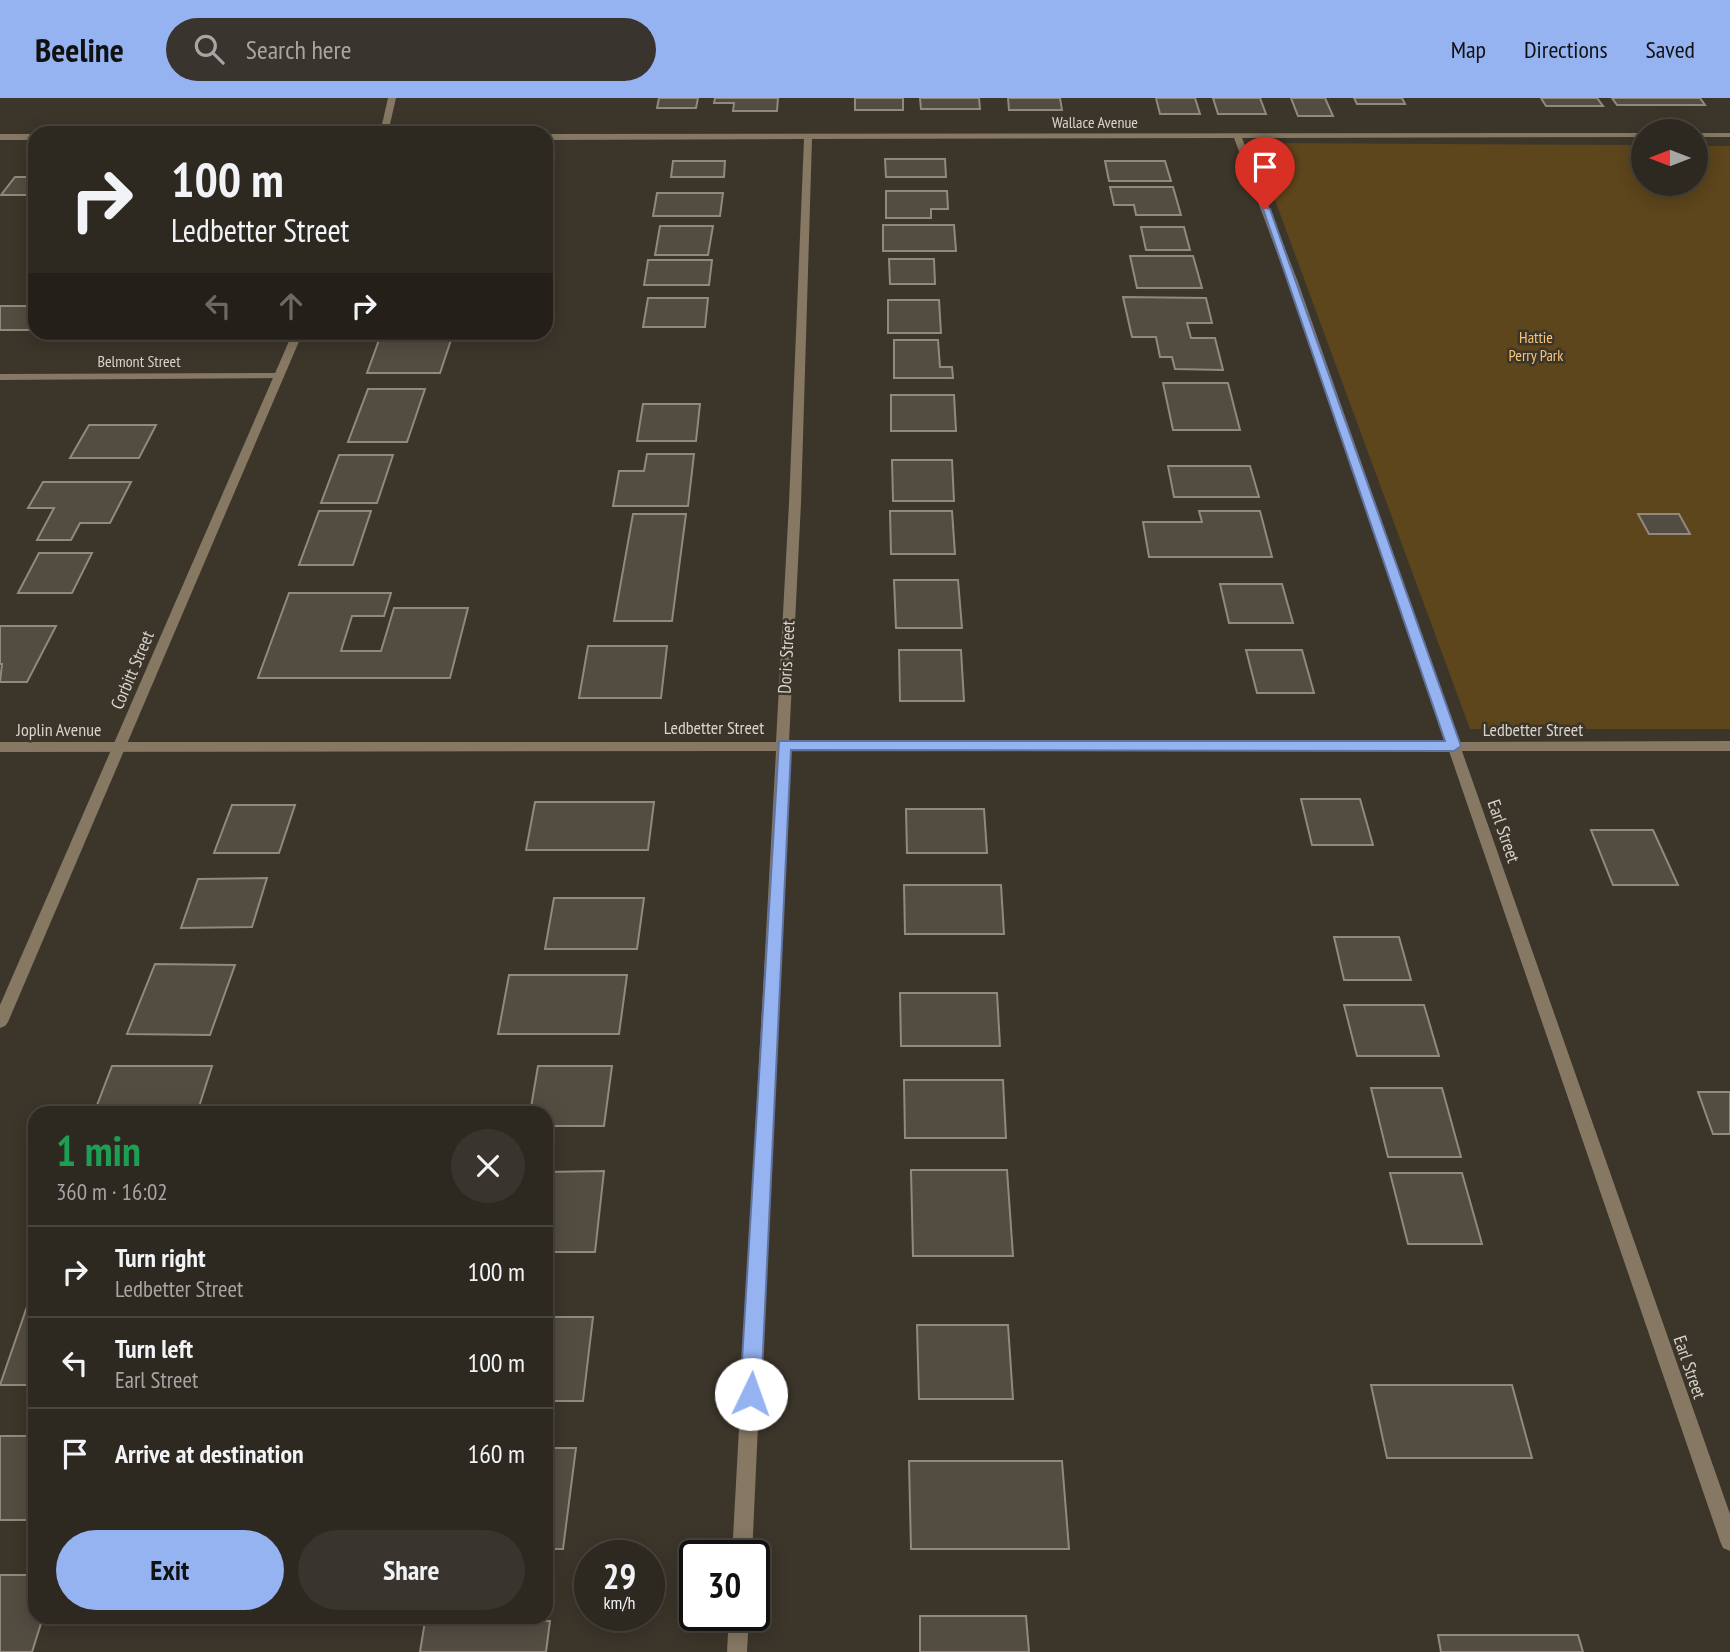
<!DOCTYPE html>
<meta charset="utf-8">
<style>
:root{--surface:#2d2820;--page:#39342d;--text:#f1f3f6;--muted:#a7a6a5;--line:#48443e;--accent:#95b2f1}
body{margin:0;font-family:"PT Sans Narrow",sans-serif;background:var(--page);color:var(--text);height:100vh;display:flex;flex-direction:column;font-size:26px;white-space:nowrap}
*{box-sizing:border-box;margin:0}
p{font-size:23px;color:var(--muted)}
.icon{flex:none;width:38px;height:38px;fill:none;stroke:currentColor;stroke-width:2;stroke-linecap:round;stroke-linejoin:round}
.map{position:relative;flex:1;overflow:hidden}
.panel{position:absolute;left:28px;top:1008px;width:525px;height:518px;display:flex;flex-direction:column;background:var(--surface);border-radius:21px;box-shadow:0 4px 18px #0003,0 0 0 2px var(--line)}
.panel>*{flex:none}
.banner{position:absolute;left:28px;top:28px;width:525px;height:214px;border-radius:21px;box-shadow:0 4px 18px #0003,0 0 0 2px var(--line);background:#2d2820;color:var(--text);overflow:hidden}
.needle{width:46px;rotate:270deg}
.fabs{position:absolute;left:1631px;top:21px;display:grid;gap:14px}
.fabs a{display:grid;place-items:center;width:77px;height:77px;border-radius:50%;background:var(--surface);box-shadow:0 4px 18px #0003,0 0 0 2px var(--line);font-size:35px}
.speed{position:absolute;left:574px;top:1442px;display:flex;gap:14px;font-size:35px;font-weight:700;text-align:center}
.speed>*{display:grid;place-content:center;width:91px;height:91px;border-radius:50%;background:var(--surface);box-shadow:0 4px 18px #0003,0 0 0 2px var(--line);line-height:1}
.speed small{font-size:18px;font-weight:400}
.speed .limit{border:4px solid #111;border-radius:10px;background:#fff;color:#111}
.pin{position:absolute;display:grid;place-items:center;width:60px;height:60px;color:#fff;margin:-72px -30px;border-radius:50% 50% 50% 0;rotate:-45deg;box-shadow:0 0 7px #0007}
.pin .icon{rotate:45deg}
.me{position:absolute;width:77px;margin:-38px;rotate:3deg;stroke-linejoin:round;filter:drop-shadow(0 0 5px #0008)}
.turn{display:flex;align-items:center;gap:24px;height:147px;padding:0 28px;font-size:32px}
.turn .icon{width:91px;height:91px;stroke-width:2.5}
.turn b{display:block;font-size:49px;line-height:60px}
.lanes{display:flex;align-items:center;height:66px;padding:0 28px;background:#0003;justify-content:center;gap:35px;direction:ltr}
.lanes .off{opacity:.35}
.round{display:grid;place-items:center;flex:none;width:74px;height:74px;border-radius:37px;background:var(--page)}
.head{display:flex;align-items:center;justify-content:space-between;height:119px;padding:0 28px}
h1{font-size:42px;font-weight:800;line-height:52px;color:#1e9e55}
.action{display:flex;gap:14px;margin-top:auto;padding:14px 28px}
.action a{flex:1;height:80px;border-radius:42px;background:var(--accent);color:#111;font-size:28px;font-weight:800;line-height:80px;text-align:center}
.action a+a{background:var(--page);color:var(--text)}
ul{padding:0;list-style:none}
li{display:flex;align-items:center;gap:21px;height:91px;padding:0 28px;border-top:2px solid var(--line)}
li div{flex:1}
li b{display:block;font-size:26px}
li em{font-style:normal}
header{display:flex;align-items:center;gap:42px;box-sizing:border-box;height:98px;padding:0 35px;background:var(--accent);color:#111}
header strong{font-size:33px}
nav{display:flex;gap:38px;margin-inline-start:auto;font-size:24px}
.search{width:490px;height:63px;background:var(--page);display:flex;align-items:center;gap:18px;box-sizing:border-box;padding:0 24px;border-radius:38px;color:var(--muted);font-size:26px}
.map>svg:first-child{display:block}
.green{fill:#5d451c}
.building{fill:#534c41;stroke:#91897d;stroke-width:2}
.lines{fill:none;stroke-linecap:round;stroke-linejoin:round}
.minor{fill:#867862;fill-rule:evenodd}
.tertiary{fill:#867862;fill-rule:evenodd}
.route{fill:#95b2f1;stroke:#61749d;stroke-width:2}
.labels{text-anchor:middle;dominant-baseline:central;stroke-width:5;stroke-linejoin:round;paint-order:stroke}
.far-street-label{font-size:16px;fill:#d9d5ce;stroke:#3c352a}
.far-park-label{font-size:16px;fill:#f6c678;stroke:#3c352a}
.street-label{font-size:18px;fill:#d9d5ce;stroke:#3c352a}
</style>
<header>
<strong>Beeline</strong>
<div class="search"><svg class="icon" aria-label="search" viewBox="0 0 24 24"><circle cx="10" cy="10" r="6"/><path d="M15 15l6 6"/></svg>Search here</div>
<nav><a>Map</a><a>Directions</a><a>Saved</a></nav>
</header>
<div class="map">
<svg width="1730" height="1554" viewBox="0 0 1730 1554">
<rect width="100%" height="100%" fill="#3c352a"/>
<polygon class="green" points="1254,45 1643,47 1643,86 1696,86 1696,48 1730,48 1730,631 1470,631"/>
<g class="building">
<polygon points="659,0 698,0 696,10 657,10"/>
<polygon points="715,0 778,0 777,13 733,13 734,5 714,5"/>
<rect x="855" y="0" width="48" height="12"/>
<polygon points="920,0 979,0 980,11 921,11"/>
<polygon points="1008,0 1060,0 1062,12 1009,12"/>
<polygon points="1156,0 1195,0 1200,16 1160,16"/>
<polygon points="1213,0 1260,0 1266,16 1218,16"/>
<polygon points="1291,0 1325,0 1333,18 1298,18"/>
<polygon points="1354,0 1402,0 1405,6 1357,6"/>
<polygon points="1541,0 1597,0 1603,8 1546,8"/>
<polygon points="1612,0 1700,0 1705,7 1617,7"/>
<polygon points="885,61 945,61 946,79 886,79"/>
<polygon points="673,63 725,63 724,79 671,79"/>
<polygon points="1105,63 1165,63 1171,83 1109,83"/>
<polygon points="15,79 35,79 35,97 1,97"/>
<polygon points="1110,89 1173,89 1181,117 1136,117 1134,107 1114,107"/>
<polygon points="886,93 947,93 948,111 931,111 931,120 886,120"/>
<polygon points="657,95 723,95 720,118 653,118"/>
<polygon points="883,127 954,127 956,153 883,153"/>
<polygon points="660,128 713,128 708,157 655,157"/>
<polygon points="1141,129 1184,129 1190,152 1146,152"/>
<polygon points="1130,158 1193,158 1202,190 1137,190"/>
<polygon points="889,161 934,161 935,186 890,186"/>
<polygon points="648,162 712,162 709,187 644,187"/>
<polygon points="1123,199 1206,200 1212,225 1187,225 1191,240 1215,240 1223,272 1175,271 1172,259 1160,259 1156,239 1132,239"/>
<polygon points="648,200 708,200 705,229 643,229"/>
<polygon points="888,202 939,202 941,235 888,235"/>
<rect x="0" y="208" width="35" height="24"/>
<polygon points="379,242 451,242 440,275 367,275"/>
<polygon points="894,242 938,242 940,269 952,269 953,280 894,280"/>
<polygon points="1163,285 1228,285 1240,332 1173,332"/>
<polygon points="368,291 425,291 407,344 348,344"/>
<polygon points="891,297 954,297 956,333 891,333"/>
<polygon points="643,306 700,306 696,343 637,343"/>
<polygon points="89,327 156,327 139,360 70,360"/>
<polygon points="647,356 694,356 688,408 613,408 619,373 644,373"/>
<polygon points="339,357 393,357 377,405 321,405"/>
<polygon points="892,362 952,362 954,403 893,403"/>
<polygon points="1168,368 1250,368 1259,399 1174,399"/>
<polygon points="43,384 131,384 110,425 80,425 71,442 37,442 54,410 28,410"/>
<polygon points="319,413 371,413 353,467 299,467"/>
<polygon points="890,413 952,413 955,456 891,456"/>
<polygon points="1199,413 1260,413 1272,459 1149,459 1143,424 1202,424"/>
<polygon points="633,416 686,416 672,523 614,523"/>
<polygon points="1638,416 1679,416 1690,436 1649,436"/>
<polygon points="39,455 92,455 72,495 18,495"/>
<polygon points="894,482 958,482 962,530 896,530"/>
<polygon points="1220,486 1282,486 1293,525 1229,525"/>
<polygon points="289,495 391,495 384,518 352,518 341,553 381,553 394,510 468,510 450,580 258,580"/>
<polygon points="0,528 56,528 27,584 0,584 2,566 0,566"/>
<polygon points="588,548 667,548 661,600 579,600"/>
<polygon points="899,552 961,552 964,603 900,603"/>
<polygon points="1246,552 1302,552 1314,595 1257,595"/>
<polygon points="1301,701 1360,701 1373,747 1312,747"/>
<polygon points="535,704 654,704 648,752 526,752"/>
<polygon points="232,707 295,707 279,755 214,755"/>
<polygon points="906,711 984,711 987,755 907,755"/>
<polygon points="1591,732 1653,732 1678,787 1613,787"/>
<polygon points="267,780 252,829 181,830 198,781"/>
<polygon points="904,787 1001,787 1004,836 905,836"/>
<polygon points="554,800 644,800 637,851 545,851"/>
<polygon points="1334,839 1399,839 1411,882 1344,882"/>
<polygon points="155,866 235,867 210,937 127,936"/>
<polygon points="509,877 627,877 619,936 498,936"/>
<polygon points="900,895 997,895 1000,948 901,948"/>
<polygon points="1344,907 1424,907 1439,958 1357,958"/>
<polygon points="112,968 212,968 197,1015 94,1015"/>
<polygon points="538,968 612,968 604,1028 546,1028 546,1015 530,1015"/>
<polygon points="904,982 1003,982 1006,1040 905,1040"/>
<polygon points="1371,990 1442,990 1461,1059 1388,1059"/>
<polygon points="1698,994 1730,994 1730,1036 1713,1036"/>
<polygon points="911,1072 1007,1072 1013,1158 913,1158"/>
<polygon points="604,1073 595,1154 546,1154 546,1074"/>
<polygon points="1390,1075 1462,1075 1482,1146 1408,1146"/>
<polygon points="31,1197 35,1197 35,1287 0,1287"/>
<polygon points="546,1219 593,1219 583,1303 546,1303"/>
<polygon points="917,1227 1008,1227 1013,1301 919,1301"/>
<polygon points="1371,1287 1512,1287 1532,1360 1387,1360"/>
<rect x="0" y="1338" width="35" height="84"/>
<polygon points="546,1350 576,1350 563,1451 546,1451"/>
<polygon points="909,1363 1062,1363 1069,1451 911,1451"/>
<polygon points="0,1477 35,1477 35,1519 43,1519 32,1554 0,1554"/>
<polygon points="920,1518 1026,1518 1029,1554 920,1554"/>
<polygon points="425,1523 550,1523 546,1554 420,1554"/>
<polygon points="1438,1537 1578,1537 1583,1554 1441,1554"/>
</g>
<g class="lines">
<g class="minor">
<path d="M1643 35V39L1242 40 1298 184 1459 644 1730 643V653H1462L1730 1416V1453L1723 1450 1720 1443 1449 653H789L752 1458H732L776 653 0 654V644H776L789 405 804 41 546 42V36ZM1234 40 1288 184 1446 644H789L801 405 812 41Z"/>
<rect x="1696" y="35" width="34" height="4"/>
<rect x="0" y="36" width="35" height="6"/>
<polygon points="279,275 284,278 283,280 0,282 0,276"/>
<polygon points="729,1517 749,1517 747,1554 727,1554"/>
</g>
<g class="tertiary">
<polygon points="388,0 396,0 388,35 380,35"/>
<polygon points="293,234 303,234 8,924 5,928 0,930 0,907"/>
</g>
</g>
<polygon class="route" points="1262,108 1270,111 1461,648 1454,653 791,652 761,1296 758,1303 751,1306 743,1303 740,1296 779,643 1445,643"/>
<g class="labels">
<g class="far-street-label">
<text x="1095" y="24">Wallace Avenue</text>
<text x="139" y="263">Belmont Street</text>
</g>
<g class="far-park-label">
<text x="1536" y="239">Hattie<tspan x="1536" dy="18">Perry Park</tspan></text>
</g>
<g class="street-label">
<text transform="translate(786 559) rotate(-87)">Doris Street</text>
<text transform="translate(132 572) rotate(-67)">Corbitt Street</text>
<text x="714" y="629">Ledbetter Street</text>
<text x="59" y="631">Joplin Avenue</text>
<text x="1533" y="631">Ledbetter Street</text>
<text transform="translate(1504 733) rotate(71)">Earl Street</text>
<text transform="translate(1690 1269) rotate(71)">Earl Street</text>
</g>
</g>
</svg>
<div class="fabs">
<a><svg class="needle" viewBox="-14 -14 28 28"><path d="M0-13l5 13h-10z" fill="#e53935"/><path d="M0 13l5-13h-10z" fill="#a7a6a5"/></svg></a>
</div>
<div class="speed"><div>29<small>km/h</small></div><div class="limit">30</div></div>
<div class="pin" style="left:1265px;top:111px;background:#d93025"><svg class="icon" aria-label="arrive" viewBox="0 0 24 24"><path d="M6 21V4h12l-3 4 3 4H6"/></svg></div>
<svg class="me" style="left:751px;top:1296px" viewBox="-20 -20 40 40"><circle r="19" fill="#fff"/><path d="M0-13L10 11 0 6-10 11z" fill="#95b2f1"/></svg>
<div class="banner">
<div class="turn"><svg class="icon" aria-label="right" viewBox="0 0 24 24"><path d="M7 20v-9h11M14 6l5 5-5 5"/></svg><div><b>100 m</b>Ledbetter Street</div></div>
<div class="lanes"><svg class="icon off" aria-label="left" viewBox="0 0 24 24"><path d="M17 20v-9H6M10 6l-5 5 5 5"/></svg><svg class="icon off" aria-label="ahead" viewBox="0 0 24 24"><path d="M12 20V5M6 11l6-6 6 6"/></svg><svg class="icon" aria-label="right" viewBox="0 0 24 24"><path d="M7 20v-9h11M14 6l5 5-5 5"/></svg></div>
</div>
<section class="panel">
<div class="head"><div><h1>1 min</h1><p>360 m · 16:02</p></div><a class="round"><svg class="icon" aria-label="close" viewBox="0 0 24 24"><path d="M6 6l12 12M18 6L6 18"/></svg></a></div>
<ul>
<li><svg class="icon" aria-label="right" viewBox="0 0 24 24"><path d="M7 20v-9h11M14 6l5 5-5 5"/></svg><div><b>Turn right</b><p>Ledbetter Street</p></div><em>100 m</em></li>
<li><svg class="icon" aria-label="left" viewBox="0 0 24 24"><path d="M17 20v-9H6M10 6l-5 5 5 5"/></svg><div><b>Turn left</b><p>Earl Street</p></div><em>100 m</em></li>
<li><svg class="icon" aria-label="arrive" viewBox="0 0 24 24"><path d="M6 21V4h12l-3 4 3 4H6"/></svg><div><b>Arrive at destination</b></div><em>160 m</em></li>
</ul>
<div class="action"><a>Exit</a><a>Share</a></div>
</section>
</div>
